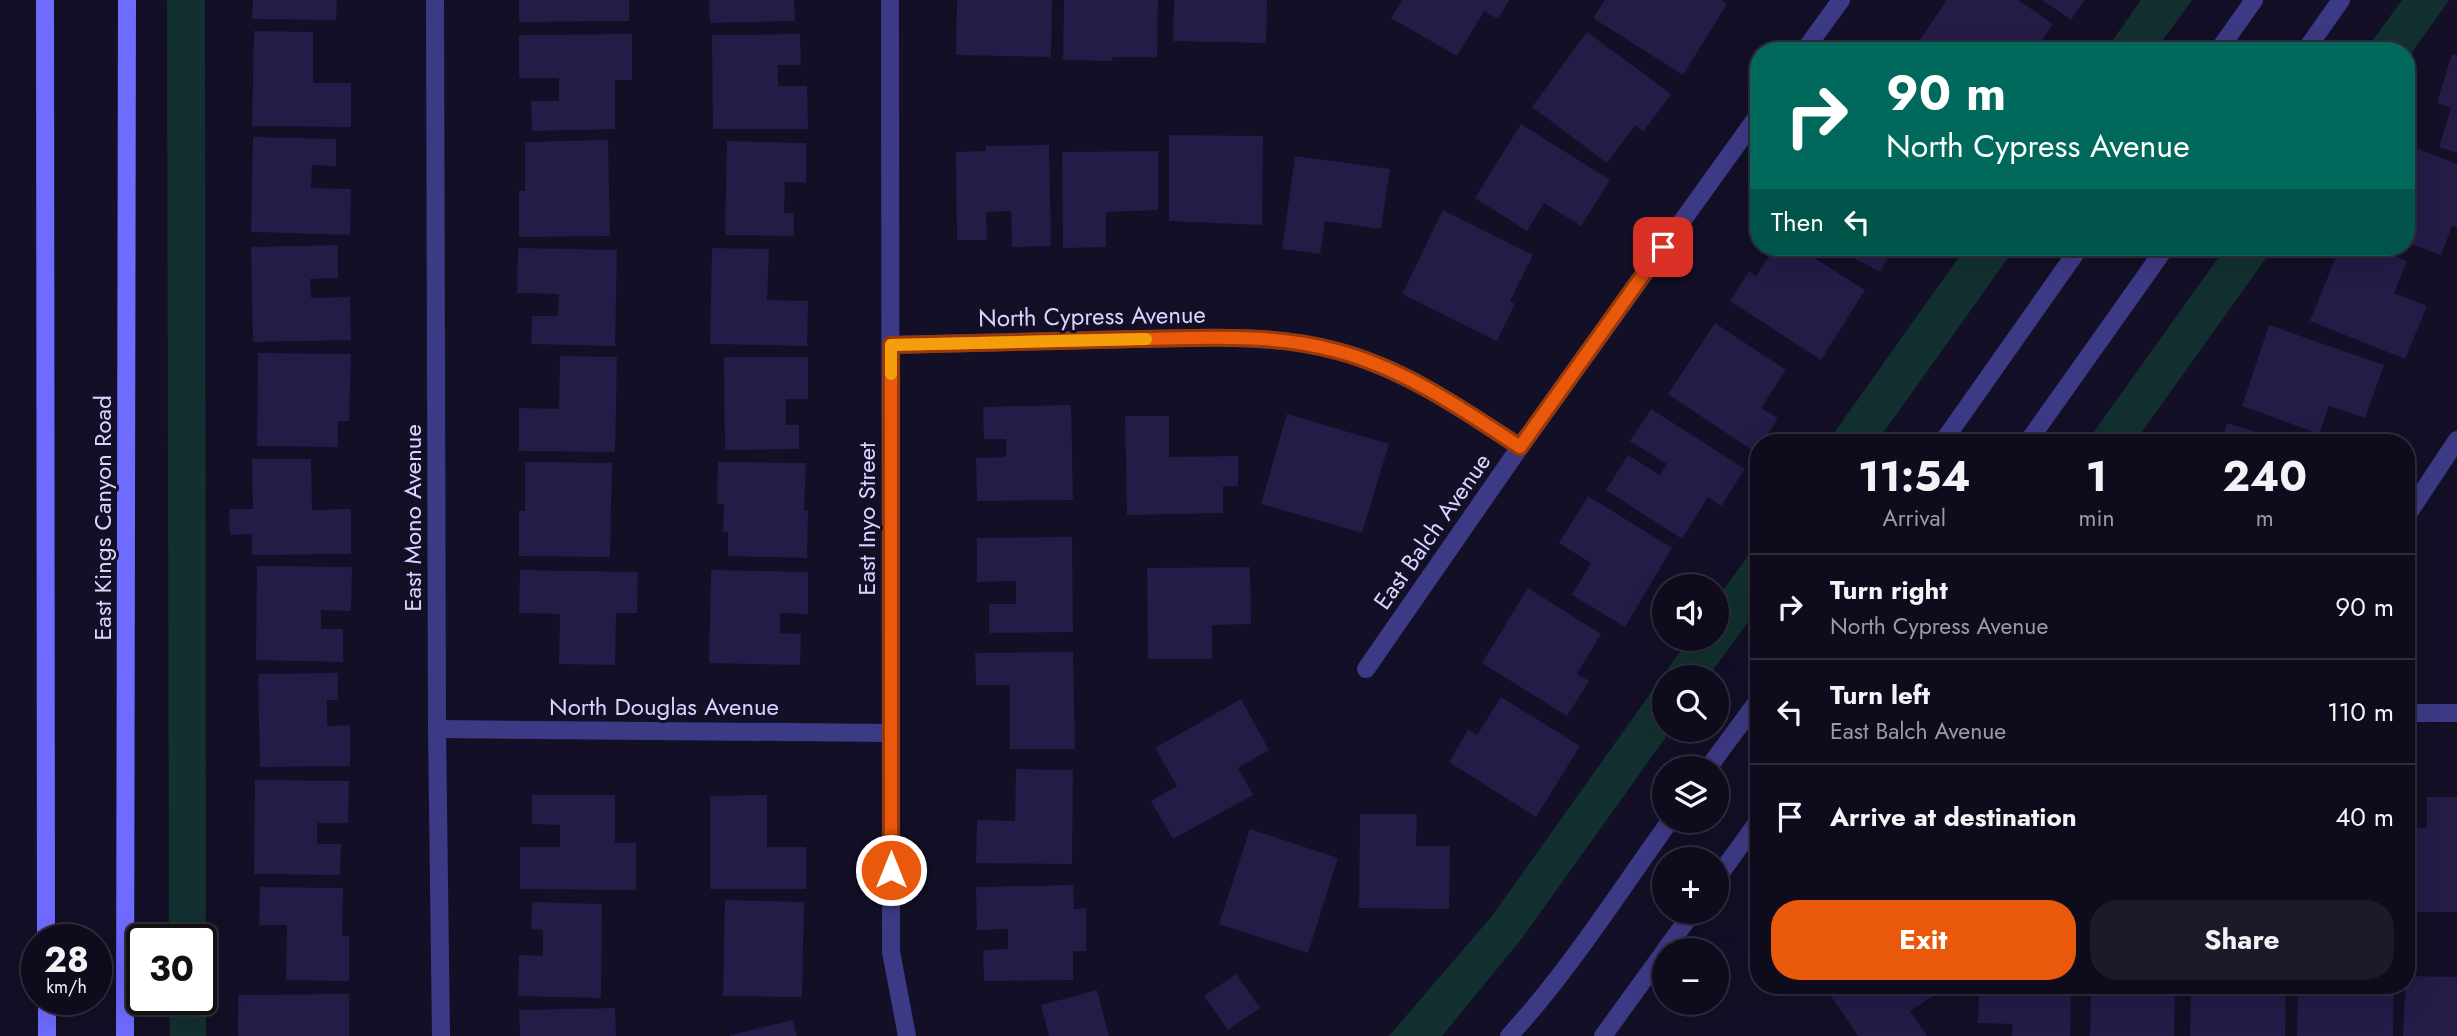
<!DOCTYPE html>
<meta charset="utf-8">
<style>
:root{--surface:#0e0b1c;--page:#1c1929;--text:#f1f3f6;--muted:#9b9ba3;--line:#2e2b3b;--accent:#ea580c}
body{margin:0;font-family:Jost,sans-serif;background:var(--page);color:var(--text);height:100vh;display:flex;flex-direction:column;font-size:26px;white-space:nowrap}
*{box-sizing:border-box;margin:0}
p{font-size:23px;color:var(--muted)}
.icon{flex:none;width:38px;height:38px;fill:none;stroke:currentColor;stroke-width:2;stroke-linecap:round;stroke-linejoin:round}
.map{position:relative;flex:1;overflow:hidden}
.sheet{position:absolute;left:1750px;top:434px;width:665px;height:560px;display:flex;flex-direction:column;background:var(--surface);border-radius:28px;box-shadow:0 7px 28px #0002,0 0 0 2px var(--line)}
.sheet>*{flex:none}
.banner{position:absolute;left:1750px;top:42px;width:665px;height:214px;border-radius:28px;box-shadow:0 7px 28px #0002,0 0 0 2px var(--line);background:#00695c;color:#fff;overflow:hidden}
.buttons{position:absolute;left:1652px;top:574px;display:grid;gap:14px}
.buttons a{display:grid;place-items:center;width:77px;height:77px;border-radius:50%;background:var(--surface);box-shadow:0 7px 28px #0002,0 0 0 2px var(--line);font-size:35px}
.speed{position:absolute;left:21px;top:924px;display:flex;gap:14px;font-size:35px;font-weight:700;text-align:center}
.speed>*{display:grid;place-content:center;width:91px;height:91px;border-radius:50%;background:var(--surface);box-shadow:0 7px 28px #0002,0 0 0 2px var(--line);line-height:1}
.speed small{font-size:18px;font-weight:400}
.speed .limit{border:4px solid #111;border-radius:10px;background:#fff;color:#111}
.pin{position:absolute;display:grid;place-items:center;width:60px;height:60px;color:#fff;margin:-30px;border-radius:14px;box-shadow:0 4px 10px #0006}
.me{position:absolute;width:77px;margin:-38px;rotate:0deg;stroke-linejoin:round;filter:drop-shadow(0 0 5px #0008)}
.turn{display:flex;align-items:center;gap:24px;height:147px;padding:0 21px;font-size:32px}
.turn .icon{width:91px;height:91px;stroke-width:2.5}
.turn b{display:block;font-size:49px;line-height:60px}
.then{display:flex;align-items:center;height:66px;padding:0 21px;background:#0003;gap:14px;font-size:26px}
.eta{display:flex;justify-content:space-evenly;align-items:center;height:119px;text-align:center}
.eta b{font-size:42px;font-weight:700;line-height:49px}
.action{display:flex;gap:14px;margin-top:auto;padding:14px 21px}
.action a{flex:1;height:80px;border-radius:28px;background:var(--accent);color:#fff;font-size:28px;font-weight:700;line-height:80px;text-align:center}
.action a+a{background:var(--page);color:var(--text)}
ul{padding:0;list-style:none}
li{display:flex;align-items:center;gap:21px;height:105px;padding:0 21px;border-top:2px solid var(--line)}
li div{flex:1}
li b{display:block;font-size:26px}
li em{font-style:normal}
.map>svg:first-child{display:block}
.green{fill:#12302f}
.building{fill:#241b47}
.lines{fill:none;stroke-linecap:round;stroke-linejoin:round}
.minor{stroke:#3d3a85;stroke-width:18}
.tertiary{stroke:#3d3a85;stroke-width:18}
.secondary{stroke:#6f6bff;stroke-width:18}
.route-casing{stroke:#983908;stroke-width:18}
.route{stroke:#ea580c;stroke-width:12}
.slow{stroke:#f59e0b;stroke-width:12}
.labels{text-anchor:middle;dominant-baseline:central;stroke-width:6;stroke-linejoin:round;paint-order:stroke}
.street-label{font-size:24px;fill:#d9d4ff;stroke:#130f26}
</style>
<div class="map">
<svg width="2457" height="1036" viewBox="0 0 2457 1036">
<rect width="100%" height="100%" fill="#130f26"/>
<g class="green">
<polygon points="167,0 205,0 206,1036 170,1036 169,999 201,999 201,940 169,940"/>
<polygon points="2141,0 2192,0 2155,51 2105,51"/>
<polygon points="2402,0 2449,0 2406,61 2406,51 2365,51"/>
<polygon points="1966,247 2016,247 1876,443 1827,443"/>
<polygon points="2226,247 2274,247 2134,443 2086,443"/>
<polygon points="1759,540 1759,607 1708,677 1664,677 1664,730 1671,730 1523,937 1442,1036 1389,1036 1492,916 1689,639 1717,639 1717,599"/>
</g>
<g class="building">
<polygon points="253,0 337,0 336,20 252,19"/>
<polygon points="519,0 629,0 629,21 519,22"/>
<polygon points="709,0 794,0 795,21 710,23"/>
<polygon points="957,0 1052,0 1051,57 956,55"/>
<polygon points="1064,0 1158,0 1157,57 1113,57 1112,61 1063,60"/>
<polygon points="1174,0 1267,0 1266,43 1173,41"/>
<polygon points="1402,0 1509,0 1498,19 1484,11 1457,56 1391,18"/>
<polygon points="1605,0 1721,0 1727,4 1683,75 1593,18"/>
<polygon points="1947,0 2018,0 2053,24 2035,51 1927,51 1917,44"/>
<polygon points="2042,0 2085,0 2071,20"/>
<polygon points="254,31 313,32 313,83 351,83 351,127 252,126"/>
<polygon points="1587,32 1671,94 1643,132 1635,125 1607,163 1532,107"/>
<polygon points="632,34 632,80 615,80 615,129 532,131 531,101 559,101 559,78 519,78 519,35"/>
<polygon points="800,34 801,65 778,65 778,86 807,86 808,129 713,129 712,35"/>
<polygon points="2452,54 2457,56 2457,153 2439,147 2451,108 2437,103"/>
<polygon points="1521,124 1610,180 1581,226 1544,203 1527,231 1475,198"/>
<polygon points="1169,135 1263,136 1262,225 1169,221"/>
<polygon points="253,137 336,139 336,166 312,165 311,188 351,189 350,235 251,232"/>
<polygon points="608,140 610,236 519,237 519,191 525,191 525,142"/>
<polygon points="727,141 806,143 806,183 785,182 784,213 794,213 794,236 725,235"/>
<polygon points="1049,145 1051,246 1012,247 1011,211 986,212 987,240 957,240 956,152 986,151 986,146"/>
<polygon points="2416,148 2457,164 2457,228 2452,226 2441,255 2406,242 2406,174"/>
<polygon points="1158,151 1158,210 1106,212 1106,247 1063,248 1062,152"/>
<polygon points="1295,156 1390,169 1381,229 1325,221 1320,254 1282,249"/>
<polygon points="1443,210 1533,255 1510,301 1515,304 1497,341 1402,294"/>
<polygon points="338,245 338,278 310,279 311,298 350,297 351,340 253,342 251,247"/>
<polygon points="1775,247 1797,247 1865,290 1821,360 1730,301 1749,271 1756,276"/>
<polygon points="1834,247 1893,247 1880,272"/>
<polygon points="2340,247 2373,247 2407,261 2394,293 2427,306 2405,359 2310,321"/>
<polygon points="518,248 617,250 615,346 531,344 532,316 558,316 559,294 517,293"/>
<polygon points="712,248 769,249 767,300 808,301 807,346 710,344"/>
<polygon points="1715,323 1786,370 1761,408 1778,418 1762,443 1759,443 1755,452 1668,394"/>
<polygon points="2269,325 2384,365 2365,418 2329,406 2319,434 2242,406"/>
<polygon points="258,353 351,354 349,421 338,421 338,447 257,446"/>
<polygon points="560,356 617,357 615,452 519,451 519,408 559,409"/>
<polygon points="724,357 808,357 808,399 786,399 786,425 799,425 799,449 725,450"/>
<polygon points="1071,405 1073,500 977,501 976,458 1006,457 1006,439 984,439 983,407"/>
<polygon points="1651,409 1745,469 1721,506 1708,497 1682,539 1606,490 1628,455 1660,475 1667,464 1630,441"/>
<polygon points="1287,414 1389,444 1362,533 1261,504"/>
<polygon points="1125,416 1169,416 1169,457 1238,456 1238,486 1223,486 1223,513 1127,515"/>
<polygon points="2227,423 2289,442 2289,443 2221,443"/>
<polygon points="252,459 311,459 312,510 351,509 351,554 252,555 252,534 230,535 229,509 253,509"/>
<polygon points="525,462 612,463 610,557 519,556 519,511 525,511"/>
<polygon points="718,462 806,463 804,511 808,511 807,558 728,556 728,532 723,532 724,504 717,504"/>
<polygon points="1588,496 1672,548 1625,627 1572,595 1591,563 1559,543"/>
<polygon points="1072,537 1073,632 989,633 989,604 1016,604 1016,581 977,582 977,538"/>
<polygon points="257,566 352,567 351,611 321,610 321,629 343,629 343,662 256,660"/>
<polygon points="1250,567 1251,624 1212,625 1212,659 1148,659 1147,568"/>
<polygon points="520,570 638,572 637,613 616,613 615,665 559,664 560,614 519,613"/>
<polygon points="711,570 808,572 808,614 780,613 780,633 801,634 800,665 709,663"/>
<polygon points="1528,588 1601,634 1577,674 1589,681 1567,716 1482,663"/>
<polygon points="1073,652 1075,749 1010,749 1010,685 976,685 975,653"/>
<polygon points="338,673 338,700 327,700 327,726 350,725 350,766 260,767 258,674"/>
<polygon points="1501,697 1580,746 1536,817 1449,762 1468,730 1477,735"/>
<polygon points="1241,699 1269,750 1238,768 1253,795 1173,839 1151,801 1177,786 1155,748"/>
<polygon points="1016,769 1073,770 1072,864 976,863 977,820 1015,821"/>
<polygon points="255,780 349,781 348,823 317,823 317,844 341,844 340,875 254,874"/>
<polygon points="532,795 615,795 615,843 636,843 636,890 520,889 520,847 560,847 560,825 532,824"/>
<polygon points="767,795 767,847 806,847 806,889 710,889 710,796"/>
<polygon points="2427,797 2457,797 2457,912 2406,912 2406,828 2427,828"/>
<polygon points="1360,814 1417,814 1416,846 1450,846 1449,909 1359,908"/>
<polygon points="1250,829 1338,858 1308,953 1219,924"/>
<polygon points="1073,885 1074,909 1086,908 1086,951 1073,951 1073,980 984,981 983,950 1008,949 1008,929 977,930 976,887"/>
<polygon points="260,887 343,888 342,936 349,936 349,981 286,980 287,925 259,925"/>
<polygon points="725,900 804,902 802,997 723,996"/>
<polygon points="532,902 602,904 601,998 518,996 519,955 543,956 543,930 531,929"/>
<polygon points="1236,974 1260,1008 1228,1030 1204,996"/>
<polygon points="2406,976 2457,977 2457,1036 2403,1036"/>
<polygon points="1834,985 1932,985 1937,993 1910,1011 1927,1036 1858,1036 1827,990"/>
<polygon points="1979,985 2071,985 2070,1036 2012,1036 2013,1024 1978,1023"/>
<polygon points="2091,985 2175,985 2174,1036 2090,1036"/>
<polygon points="2191,985 2286,985 2285,1036 2190,1036"/>
<polygon points="2298,985 2394,985 2393,1036 2297,1036"/>
<polygon points="1097,990 1109,1036 1049,1036 1041,1005"/>
<polygon points="349,994 349,1036 238,1036 238,995"/>
<polygon points="615,1008 616,1036 520,1036 519,1010"/>
<polygon points="793,1020 797,1036 730,1036 730,1035"/>
</g>
<g class="lines">
<g class="minor">
<polyline points="435,0 437,729 441,1036"/>
<polyline points="890,0 891,952 907,1036"/>
<polyline points="1804,51 1841,0"/>
<path d="M891 345C971 343 1051 341 1130 339 1198 338 1271 333 1337 351 1405 369 1462 409 1520 447"/>
<polyline points="2406,517 2457,440"/>
<polyline points="1366,669 1520,447 1759,114"/>
<polyline points="2406,713 2457,713"/>
<polyline points="437,729 891,733"/>
</g>
<g class="tertiary">
<polyline points="2218,51 2254,0"/>
<polyline points="2305,51 2341,0"/>
<polyline points="1942,443 2080,247"/>
<polyline points="2027,443 2166,247"/>
<polyline points="1708,768 1759,699"/>
<polyline points="1717,878 1759,820"/>
<polyline points="1665,950 1693,912"/>
<path d="M1509 1036C1569 971 1618 893 1670 821"/>
<polyline points="1603,1036 1664,952"/>
</g>
<g class="secondary">
<polyline points="45,0 46,940"/>
<polyline points="47,999 47,1036"/>
<polyline points="125,1036 127,0"/>
</g>
</g>
<g class="lines">
<g class="route-casing">
<path id="route" d="M891 870V345C972 343 1054 341 1136 339 1202 338 1272 333 1337 351 1405 369 1462 409 1520 447L1663 247"/>
</g>
<use href="#route" class="route"/>
<polyline class="slow" points="891,374 891,345 1146,339"/>
</g>
<g class="labels">
<g class="street-label">
<text transform="translate(1092 316) rotate(-1)">North Cypress Avenue</text>
<text transform="translate(102 518) rotate(-90)">East Kings Canyon Road</text>
<text transform="translate(412 518) rotate(-90)">East Mono Avenue</text>
<text transform="translate(866 519) rotate(-90)">East Inyo Street</text>
<text transform="translate(1432 531) rotate(-55)">East Balch Avenue</text>
<text x="664" y="706">North Douglas Avenue</text>
</g>
</g>
</svg>
<div class="buttons">
<a><svg class="icon" aria-label="sound" viewBox="0 0 24 24"><path d="M4 9h4l5-4v14l-5-4H4zM17 9q2 3 0 6"/></svg></a>
<a><svg class="icon" aria-label="search" viewBox="0 0 24 24"><circle cx="10" cy="10" r="6"/><path d="M15 15l6 6"/></svg></a>
<a><svg class="icon" aria-label="layers" viewBox="0 0 24 24"><path d="M12 4l9 5-9 5-9-5zM3 14l9 5 9-5"/></svg></a>
<a>+</a>
<a>−</a>
</div>
<div class="speed"><div>28<small>km/h</small></div><div class="limit">30</div></div>
<div class="pin" style="left:1663px;top:247px;background:#d93025"><svg class="icon" aria-label="arrive" viewBox="0 0 24 24"><path d="M6 21V4h12l-3 4 3 4H6"/></svg></div>
<svg class="me" style="left:891px;top:870px" viewBox="-20 -20 40 40"><circle r="17" fill="#ea580c" stroke="#fff" stroke-width="3"/><path d="M0-11L8 9 0 5-8 9z" fill="#fff"/></svg>
<div class="banner">
<div class="turn"><svg class="icon" aria-label="right" viewBox="0 0 24 24"><path d="M7 20v-9h11M14 6l5 5-5 5"/></svg><div><b>90 m</b>North Cypress Avenue</div></div>
<div class="then">Then<svg class="icon" aria-label="left" viewBox="0 0 24 24"><path d="M17 20v-9H6M10 6l-5 5 5 5"/></svg></div>
</div>
<section class="sheet">
<div class="eta">
<div><b>11:54</b><p>Arrival</p></div>
<div><b>1</b><p>min</p></div>
<div><b>240</b><p>m</p></div>
</div>
<ul>
<li><svg class="icon" aria-label="right" viewBox="0 0 24 24"><path d="M7 20v-9h11M14 6l5 5-5 5"/></svg><div><b>Turn right</b><p>North Cypress Avenue</p></div><em>90 m</em></li>
<li><svg class="icon" aria-label="left" viewBox="0 0 24 24"><path d="M17 20v-9H6M10 6l-5 5 5 5"/></svg><div><b>Turn left</b><p>East Balch Avenue</p></div><em>110 m</em></li>
<li><svg class="icon" aria-label="arrive" viewBox="0 0 24 24"><path d="M6 21V4h12l-3 4 3 4H6"/></svg><div><b>Arrive at destination</b></div><em>40 m</em></li>
</ul>
<div class="action"><a>Exit</a><a>Share</a></div>
</section>
</div>
